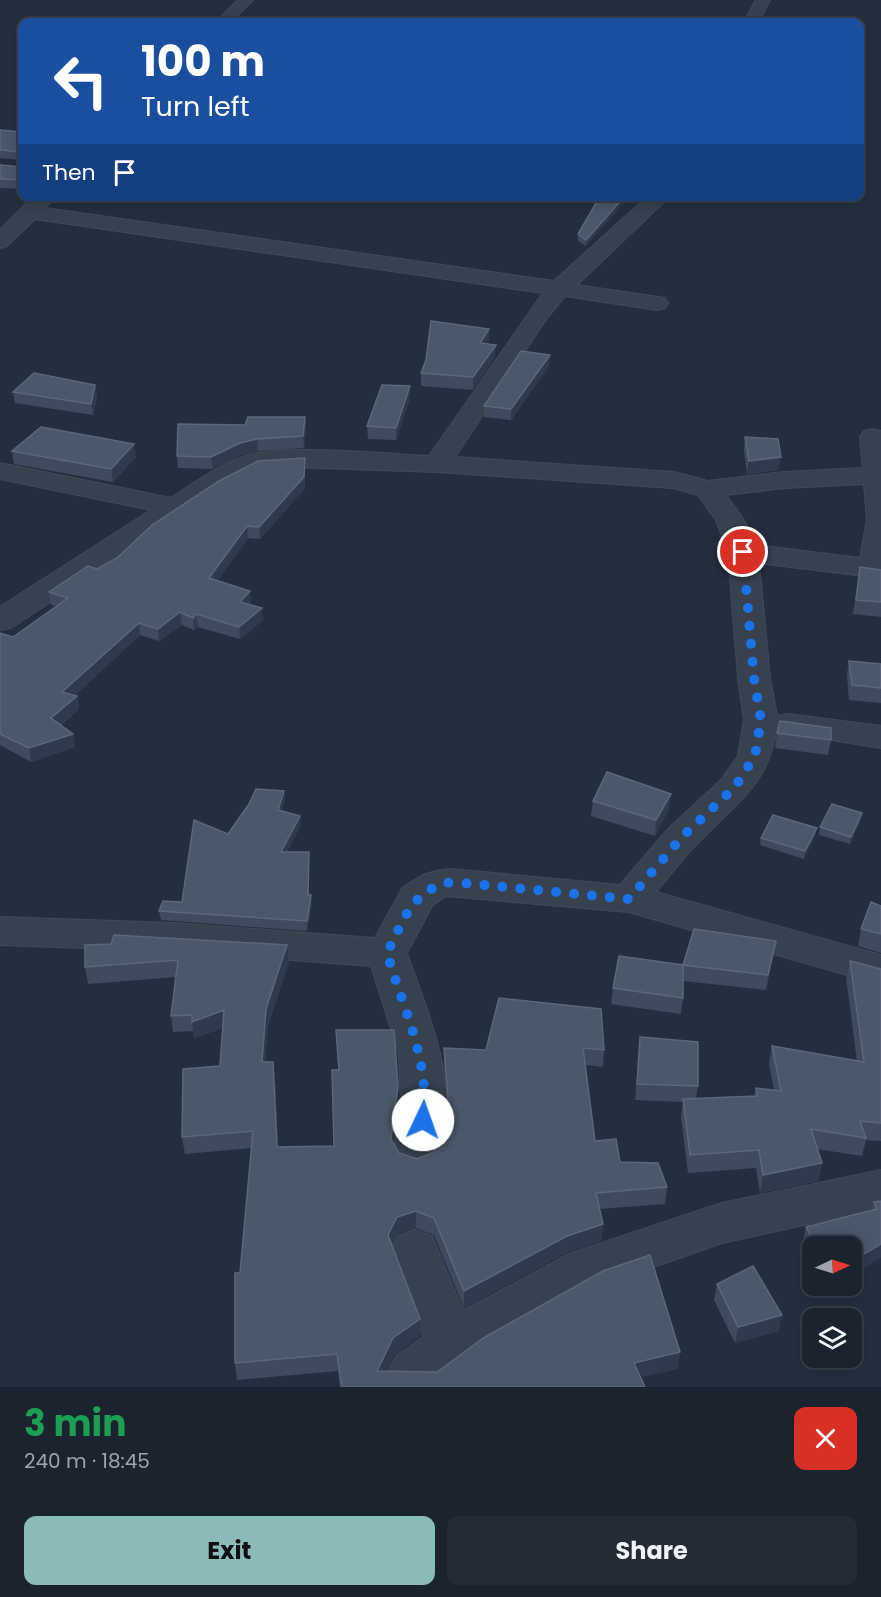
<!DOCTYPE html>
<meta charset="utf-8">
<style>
:root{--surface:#1b232e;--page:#242b36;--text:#f1f3f6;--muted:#a0a4aa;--line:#39404a;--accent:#8bbbb9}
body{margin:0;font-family:Poppins,sans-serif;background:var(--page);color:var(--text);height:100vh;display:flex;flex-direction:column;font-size:22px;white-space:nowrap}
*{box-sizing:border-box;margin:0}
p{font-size:20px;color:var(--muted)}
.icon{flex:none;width:33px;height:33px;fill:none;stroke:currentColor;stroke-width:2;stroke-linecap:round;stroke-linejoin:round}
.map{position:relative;height:1387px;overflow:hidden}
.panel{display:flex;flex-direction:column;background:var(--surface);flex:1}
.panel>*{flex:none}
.hud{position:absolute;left:18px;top:18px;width:846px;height:183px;border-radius:12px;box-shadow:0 3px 15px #0003,0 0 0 2px var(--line);background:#1a4fa0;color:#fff;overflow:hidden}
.needle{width:39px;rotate:86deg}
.fabs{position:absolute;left:802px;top:1236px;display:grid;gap:12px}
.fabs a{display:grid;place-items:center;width:60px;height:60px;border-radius:12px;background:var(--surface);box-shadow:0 3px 15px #0003,0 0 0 2px var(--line);font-size:30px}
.pin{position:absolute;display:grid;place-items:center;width:51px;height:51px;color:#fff;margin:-26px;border:3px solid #fff;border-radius:50%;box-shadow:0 2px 6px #0007}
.me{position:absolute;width:66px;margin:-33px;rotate:3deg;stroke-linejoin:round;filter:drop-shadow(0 0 4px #0008)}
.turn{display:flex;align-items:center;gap:21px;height:126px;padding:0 24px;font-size:27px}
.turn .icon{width:78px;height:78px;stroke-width:2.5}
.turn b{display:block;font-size:42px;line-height:51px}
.then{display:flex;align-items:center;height:57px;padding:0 24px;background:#0003;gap:12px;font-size:22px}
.round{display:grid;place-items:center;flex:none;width:63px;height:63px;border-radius:12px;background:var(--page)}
.headline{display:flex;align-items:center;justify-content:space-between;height:102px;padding:0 24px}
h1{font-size:36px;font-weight:700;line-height:45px;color:#1e9e55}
.button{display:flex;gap:12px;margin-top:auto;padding:12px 24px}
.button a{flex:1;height:69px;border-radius:12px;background:var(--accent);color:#111;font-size:24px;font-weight:700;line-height:69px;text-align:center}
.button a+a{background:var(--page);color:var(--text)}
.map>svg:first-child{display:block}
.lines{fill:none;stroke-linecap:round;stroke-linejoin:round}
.minor-casing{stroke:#414a57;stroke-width:2}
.minor{fill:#38414e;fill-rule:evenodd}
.wall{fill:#3f4b5c}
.shaded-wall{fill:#2f3b4b}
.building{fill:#4b5868;stroke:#5c6777;stroke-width:1.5}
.route{stroke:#1a73e8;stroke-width:10;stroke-dasharray:0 18}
</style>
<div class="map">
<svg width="881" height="1387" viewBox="0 0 881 1387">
<rect width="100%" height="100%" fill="#242f3e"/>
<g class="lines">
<g class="minor-casing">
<g id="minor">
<polygon points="238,0 253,0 231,22 216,22"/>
<polygon points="756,0 770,0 758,22 744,22"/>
<path d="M34 196H55L45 208 554 281 648 196H670L577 285 665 298 668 303 665 308 657 310 565 296 547 318 455 457 674 472 708 481 784 472 863 468 860 437 864 431 873 429 881 431V578L759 563 770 678 777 716 788 714 881 726V748L776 731C768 787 731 807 695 846 681 860 669 877 656 892L881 955V985L629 912 446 896 432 906 407 953C430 1020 467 1099 432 1168L416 1174 400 1168 393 1155 401 1104 399 1054 371 966 173 951 0 945V917L173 923 375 938 403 887 423 875 436 871 451 869 620 885 669 828 722 779 738 756 744 720 738 678 728 552 716 520 698 495 673 488 437 472 291 467 258 470 219 491 11 628 0 630V607L151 510 0 479V463L171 498C193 483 217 467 242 457 277 443 387 454 429 456L543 293 35 219 7 246 0 248V230ZM864 484 867 519 860 558 755 545 744 520 726 495 784 488Z"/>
<polygon points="881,1170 881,1208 722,1243 600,1286 483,1352 436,1387 380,1387 396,1356 423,1337 391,1251 398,1236 415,1230 432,1236 463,1311 567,1255 584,1249 722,1203"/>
</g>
</g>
<use href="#minor" class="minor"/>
</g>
<g class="wall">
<polygon points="0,130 22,132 22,189 0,188 0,165 22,167 22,160 0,158"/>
<polygon points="600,196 586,246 578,241 578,234"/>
<polygon points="719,196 765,196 762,202"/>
<polygon points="489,341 487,344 495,357 473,390 421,386 421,373"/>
<polygon points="549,366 511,420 484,417 484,406"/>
<polygon points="95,385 97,396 93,415 15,403 13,392"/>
<polygon points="410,398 396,440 368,439 367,426"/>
<polygon points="305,417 306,429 304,448 258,451 241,455 213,469 178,468 177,456 245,425"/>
<polygon points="745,437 779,470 747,474 744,450"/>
<polygon points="12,451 136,457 113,482 14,464"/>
<polygon points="305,470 305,488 260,539 248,538 217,581 250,591 251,604 250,605 263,620 240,639 198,627 194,630 182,625 159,641 140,635 75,695 77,696 79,709 61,725 73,734 75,747 31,762 0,745 0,633 13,637 57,606 51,605 49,592"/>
<polygon points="860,567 881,570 881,617 853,614"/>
<polygon points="849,661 881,664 881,703 849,700 847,675"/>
<polygon points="777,733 831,740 828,755 775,748"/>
<polygon points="284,791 285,800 281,810 300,816 301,825 287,852 309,852 309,895 312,904 307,931 161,920 159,911 182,902 228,834"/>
<polygon points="593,801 669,809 655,836 591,816"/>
<polygon points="862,813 860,821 850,844 819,835 820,827"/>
<polygon points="815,836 804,859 760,845 761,838"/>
<polygon points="881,906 881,953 858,946 861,929"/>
<polygon points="776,941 766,990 683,981 683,998 681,1014 611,1004 613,988 683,965"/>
<polygon points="287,945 289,962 268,1026 265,1062 273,1062 275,1078 278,1147 334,1146 399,1104 393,1143 399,1153 417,1159 434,1152 444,1126 447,1104 444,1064 444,1048 486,1050 499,998 604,1050 603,1067 585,1065 595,1141 620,1162 667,1187 665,1204 599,1209 603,1224 601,1241 566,1253 464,1308 434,1235 416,1228 397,1234 392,1245 420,1336 394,1355 386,1371 437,1372 680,1352 677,1369 641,1377 645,1387 340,1387 338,1371 237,1380 235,1363 240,1273 251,1148 185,1154 182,1137 220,1066 223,1028 194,1038 193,1031 173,1032 171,1016 176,977 88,984 85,967"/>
<polygon points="850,961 881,969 881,1141 866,1140 862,1156 817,1149 822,1163 818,1181 760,1193 756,1168 688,1173 681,1117 683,1102 635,1100 640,1037 698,1086 696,1098 754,1096 756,1088 774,1090 769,1064 772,1046 857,1061 846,978"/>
<polygon points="881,1201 881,1257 852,1275 852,1246 813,1246 813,1261 803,1242 806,1227 872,1210 874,1202"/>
<polygon points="717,1284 779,1331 735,1343 714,1300"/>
</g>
<g class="shaded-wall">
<polygon points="625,196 630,196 586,246 586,240"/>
<polygon points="489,329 489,341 480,355 480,343"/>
<polygon points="496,345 495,357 473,390 473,377"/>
<polygon points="550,355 549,366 511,420 511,409"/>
<polygon points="95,385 97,396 93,415 91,404"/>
<polygon points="410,386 410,398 396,440 396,428"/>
<polygon points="305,417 306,429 304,448 303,436"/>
<polygon points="257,439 258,451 241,455 213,469 211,457 240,443"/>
<polygon points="134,444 136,457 113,482 111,469"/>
<polygon points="781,457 779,470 747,474 749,461"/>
<polygon points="305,458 305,488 260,539 259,527"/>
<polygon points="247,526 248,538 210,591 209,578"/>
<polygon points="250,591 251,604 241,615 240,602"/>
<polygon points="262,608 263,620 240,639 239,627"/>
<polygon points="180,612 182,625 159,641 158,629"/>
<polygon points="196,614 198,627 194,630 193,618"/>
<polygon points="139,623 140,635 65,705 62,692"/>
<polygon points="77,696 79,709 53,731 51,718"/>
<polygon points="73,734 75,747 31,762 29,748"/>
<polygon points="284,791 285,800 279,819 278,810"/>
<polygon points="671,794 669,809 655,836 656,820"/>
<polygon points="862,813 860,821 850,844 851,837"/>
<polygon points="300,816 301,825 282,861 281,852"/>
<polygon points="817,828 815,836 804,859 805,851"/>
<polygon points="311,895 312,904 307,931 307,921"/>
<polygon points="776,941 773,956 766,990 768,975"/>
<polygon points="287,945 289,962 268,1026 264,1079 262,1062 266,1009"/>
<polygon points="224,1010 226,1027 194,1038 192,1022"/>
<polygon points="273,1062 275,1078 278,1164 277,1147"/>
<polygon points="398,1087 399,1104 391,1156 391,1139"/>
<polygon points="822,1163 818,1181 760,1193 763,1175"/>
<polygon points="416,1211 416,1228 397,1234 389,1252 388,1235 397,1217"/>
<polygon points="603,1224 601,1241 566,1253 464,1308 464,1291 567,1236"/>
<polygon points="881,1244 881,1257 852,1275 852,1261"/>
<polygon points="782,1315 779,1331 735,1343 738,1327"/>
<polygon points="420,1319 420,1336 394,1355 378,1387 377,1371 393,1338"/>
<polygon points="680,1352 677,1369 632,1379 634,1363"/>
</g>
<g class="building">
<polygon points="0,130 22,132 22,180 0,179 0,165 22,167 22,152 0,150"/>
<polygon points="600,196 625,196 586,240 578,234"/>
<polygon points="431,321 489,329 480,343 496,345 473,377 421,373 426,360"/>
<polygon points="521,351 550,355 511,409 484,406"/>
<polygon points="34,373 95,385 91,404 13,392"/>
<polygon points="382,385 410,386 396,428 367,426"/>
<polygon points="248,417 305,417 303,436 257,439 240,443 211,457 177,456 178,424 245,425"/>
<polygon points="41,427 134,444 111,469 12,451"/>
<polygon points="745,437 778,439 781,457 749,461"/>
<polygon points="305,458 304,477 259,527 247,526 209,578 250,591 240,602 262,608 239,627 196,614 193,618 180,612 158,629 139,623 62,692 77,696 51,718 73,734 29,748 0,734 0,633 13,637 68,598 49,592 88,566 97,569 117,558 152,525 219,481 258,461"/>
<polygon points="860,567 881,570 881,602 856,600"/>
<polygon points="849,661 881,664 881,688 852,685"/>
<polygon points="780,721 831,728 831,740 777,733"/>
<polygon points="607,772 671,794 656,820 593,801"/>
<polygon points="256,789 284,791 278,810 300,816 281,852 309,852 308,895 311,895 307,921 159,911 163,901 182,902 194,820 228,834 249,804"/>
<polygon points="832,804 862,813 851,837 820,827"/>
<polygon points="773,815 817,828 805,851 761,838"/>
<polygon points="871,902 881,906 881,934 861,929"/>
<polygon points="694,929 776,941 768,975 683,965"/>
<polygon points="114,935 287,945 266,1009 262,1062 273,1062 277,1147 334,1146 332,1070 339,1070 336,1030 394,1030 398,1087 391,1139 399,1153 417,1159 434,1152 444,1126 448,1098 444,1048 486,1050 499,998 601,1009 604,1050 583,1048 595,1141 616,1139 620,1162 658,1163 667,1187 596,1193 603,1224 567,1236 464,1291 434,1218 416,1211 397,1217 388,1235 420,1319 393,1338 377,1371 437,1372 485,1337 603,1271 650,1255 680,1352 634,1363 645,1387 342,1387 337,1354 235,1363 235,1273 240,1273 253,1131 182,1137 183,1069 220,1066 224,1010 192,1022 192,1015 171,1016 178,960 85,967 85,945 111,944"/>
<polygon points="619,956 683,965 683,998 613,988"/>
<polygon points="850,961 881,969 881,1123 860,1121 866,1138 811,1129 822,1163 763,1175 759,1150 690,1155 683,1099 757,1096 756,1088 781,1091 772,1046 864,1062"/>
<polygon points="640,1037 698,1042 698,1086 637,1084"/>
<polygon points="881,1201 881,1244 852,1261 852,1246 817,1246 806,1227 877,1209 874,1202"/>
<polygon points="753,1266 782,1315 738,1327 717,1284"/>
</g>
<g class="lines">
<path class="route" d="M423 1120C431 1063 403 1008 387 953 404 920 412 889 452 882L629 899 682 837 735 787 755 756 761 720 754 678 743 552"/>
</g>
</svg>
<div class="fabs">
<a><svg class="needle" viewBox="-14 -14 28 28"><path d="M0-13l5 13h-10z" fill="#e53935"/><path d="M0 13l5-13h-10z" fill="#a0a4aa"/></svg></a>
<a><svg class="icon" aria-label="layers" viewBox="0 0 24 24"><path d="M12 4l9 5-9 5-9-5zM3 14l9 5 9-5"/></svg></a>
</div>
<div class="pin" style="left:743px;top:552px;background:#d93025"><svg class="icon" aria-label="arrive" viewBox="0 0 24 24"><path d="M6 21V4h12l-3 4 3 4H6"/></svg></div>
<svg class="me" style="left:423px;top:1120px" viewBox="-20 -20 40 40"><circle r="19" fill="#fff"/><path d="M0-13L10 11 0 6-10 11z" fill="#1a73e8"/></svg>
<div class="hud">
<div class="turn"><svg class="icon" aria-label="left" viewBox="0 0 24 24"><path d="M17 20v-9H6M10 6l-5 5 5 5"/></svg><div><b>100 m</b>Turn left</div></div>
<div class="then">Then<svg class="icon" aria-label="arrive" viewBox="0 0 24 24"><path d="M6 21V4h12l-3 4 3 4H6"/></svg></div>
</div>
</div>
<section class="panel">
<div class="headline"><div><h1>3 min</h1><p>240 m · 18:45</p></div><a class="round" style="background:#d93025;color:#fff"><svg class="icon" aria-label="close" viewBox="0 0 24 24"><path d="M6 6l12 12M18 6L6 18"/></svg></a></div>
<div class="button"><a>Exit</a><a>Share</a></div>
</section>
